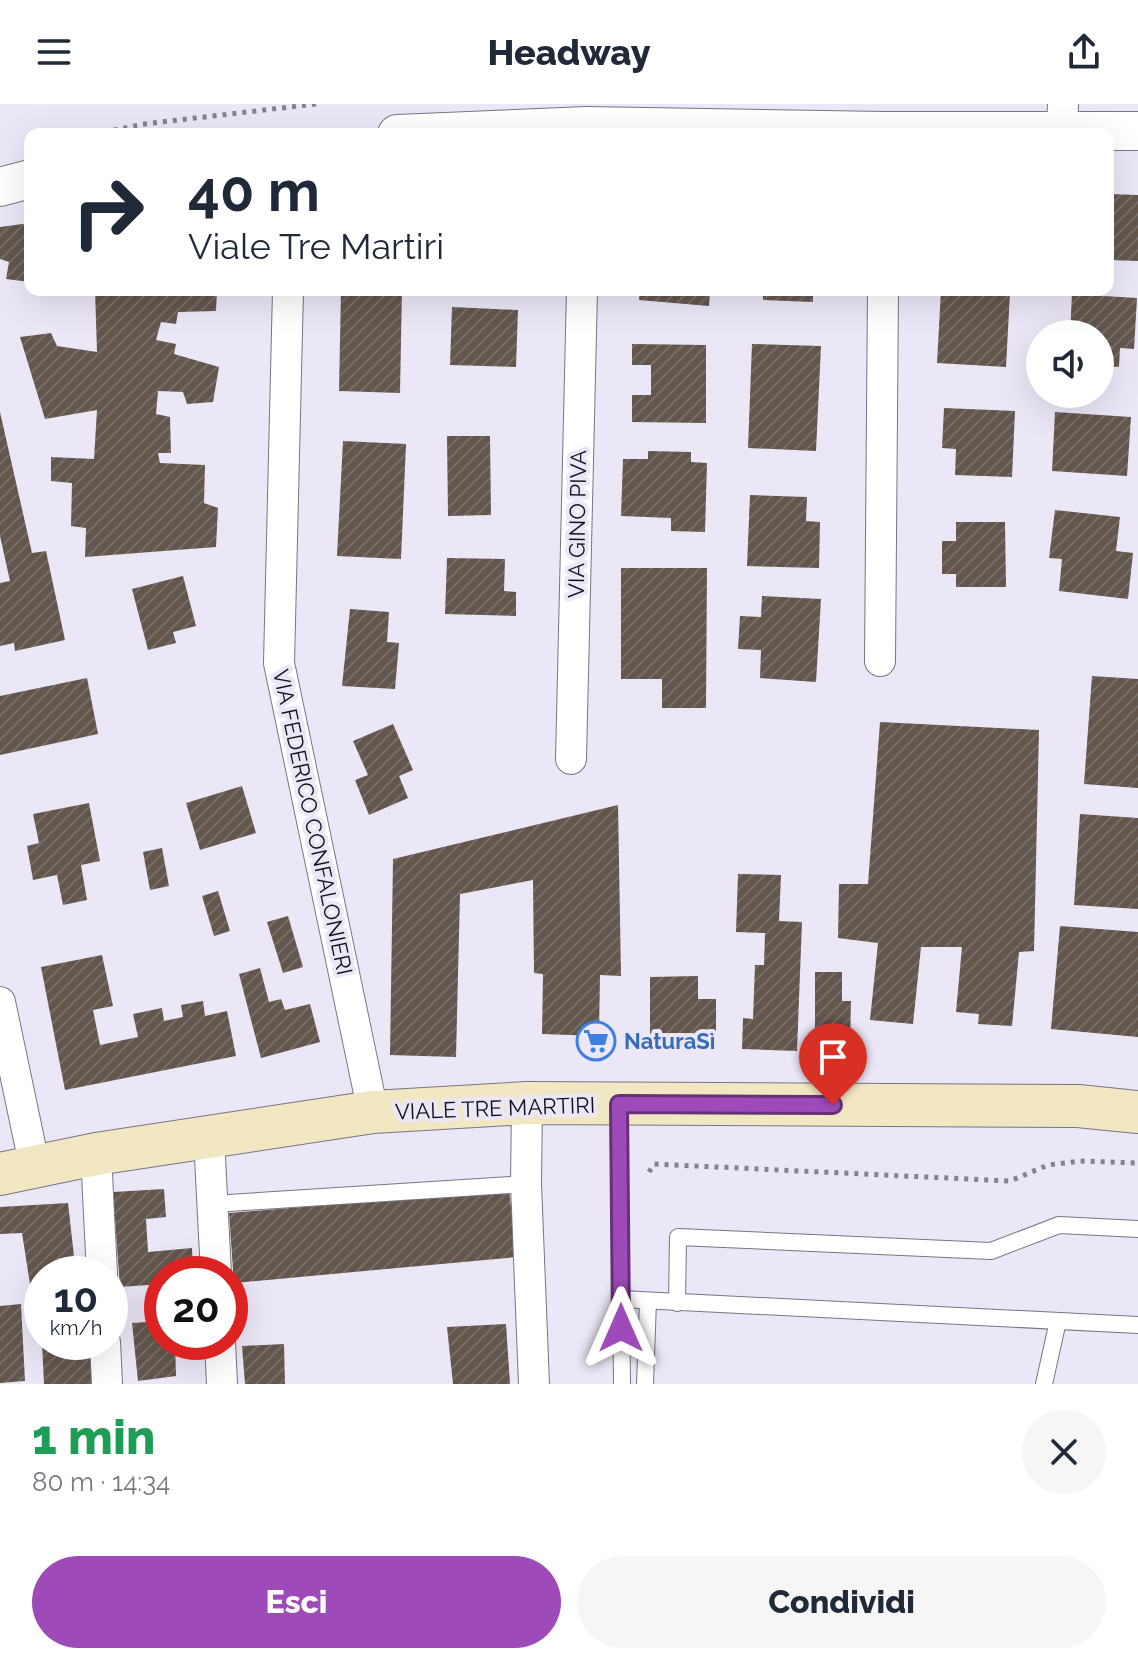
<!DOCTYPE html>
<html lang="it">
<meta charset="utf-8">
<style>
:root{--surface:#fff;--page:#f6f6f7;--text:#1f2937;--muted:#747a83;--accent:#9e4bb9}
body{margin:0;font-family:Raleway,sans-serif;background:var(--page);color:var(--text);height:100vh;display:flex;flex-direction:column;font-size:30px;white-space:nowrap}
*{box-sizing:border-box;margin:0}
p{font-size:26px;color:var(--muted)}
.icon{flex:none;width:44px;height:44px;fill:none;stroke:currentColor;stroke-width:2;stroke-linecap:round;stroke-linejoin:round}
.map{position:relative;height:1280px;overflow:hidden}
.side{display:flex;flex-direction:column;background:var(--surface);flex:1}
.side>*{flex:none}
.top-card{position:absolute;left:24px;top:24px;width:1090px;height:168px;border-radius:16px;box-shadow:0 8px 32px #0002;background:#fff;color:var(--text);overflow:hidden}
.buttons{position:absolute;left:1026px;top:216px;display:grid;gap:16px}
.buttons a{display:grid;place-items:center;width:88px;height:88px;border-radius:50%;background:var(--surface);box-shadow:0 8px 32px #0002;font-size:40px}
.speed{position:absolute;left:24px;top:1152px;display:flex;gap:16px;font-size:40px;font-weight:700;text-align:center}
.speed>*{display:grid;place-content:center;width:104px;height:104px;border-radius:50%;background:var(--surface);box-shadow:0 8px 32px #0002;line-height:1}
.speed small{font-size:20px;font-weight:400}
.speed .limit{border:12px solid #d22;background:#fff;color:#111}
.pin{position:absolute;display:grid;place-items:center;width:68px;height:68px;color:#fff;margin:-82px -34px;border-radius:50% 50% 50% 0;rotate:-45deg;box-shadow:0 0 8px #0007}
.pin .icon{rotate:45deg}
.me{position:absolute;width:88px;margin:-44px;rotate:0deg;stroke-linejoin:round;filter:drop-shadow(0 0 6px #0008)}
.turn{display:flex;align-items:center;gap:28px;height:168px;padding:0 32px;font-size:36px}
.turn .icon{width:104px;height:104px;stroke-width:2.5}
.turn b{display:block;font-size:56px;line-height:68px}
.round{display:grid;place-items:center;flex:none;width:84px;height:84px;border-radius:42px;background:var(--page)}
.head{display:flex;align-items:center;justify-content:space-between;height:136px;padding:0 32px}
h1{font-size:48px;font-weight:800;line-height:60px;color:#1e9e55}
.action{display:flex;gap:16px;margin-top:auto;padding:16px 32px}
.action a{flex:1;height:92px;border-radius:48px;background:var(--accent);color:#fff;font-size:32px;font-weight:800;line-height:92px;text-align:center}
.action a+a{background:var(--page);color:var(--text)}
header{display:flex;justify-content:space-between;align-items:center;height:104px;padding:0 32px;background:var(--surface);font-size:36px;font-weight:800}
.map>svg:first-child{display:block}
.building{fill:url(#building-hatch)}
.lines{fill:none;stroke-linecap:round;stroke-linejoin:round}
.service-casing{stroke:#797583;stroke-width:18}
.minor-casing{stroke:#797583;stroke-width:32}
.tertiary-casing{stroke:#797583;stroke-width:40}
.secondary-casing{stroke:#797583;stroke-width:44}
.path{stroke:#85818d;stroke-width:5;stroke-dasharray:4 6;stroke-linecap:butt}
.service{stroke:#fff;stroke-width:16}
.minor{stroke:#fff;stroke-width:30}
.tertiary{stroke:#fff;stroke-width:38}
.secondary{stroke:#f2e7c3;stroke-width:42}
.route-casing{stroke:#673178;stroke-width:20}
.route{stroke:#9e4bb9;stroke-width:14}
.labels{text-anchor:middle;dominant-baseline:central;stroke-width:8;stroke-linejoin:round;paint-order:stroke}
.street-label{font-size:22px;fill:#131117;stroke:#ece7f7}
.shop-label{font-size:22px;font-weight:bold;fill:#366cbe;stroke:#ece7f7;text-anchor:start}
</style>
<header><svg class="icon" aria-label="menu" viewBox="0 0 24 24"><path d="M4 6h16M4 12h16M4 18h16"/></svg>Headway<svg class="icon" aria-label="share" viewBox="0 0 24 24"><path d="M12 15V3M7 8l5-5 5 5M5 13v7h14v-7"/></svg></header>
<div class="map">
<svg width="1138" height="1280" viewBox="0 0 1138 1280">
<defs>
<pattern id="building-hatch" width="6" height="6" patternUnits="userSpaceOnUse" patternTransform="scale(2)"><rect width="6" height="6" fill="#63564d"/><path d="M-1 1l2-2M0 6l6-6M5 7l2-2" fill="none" stroke="#786e68"/></pattern>
</defs>
<rect width="100%" height="100%" fill="#ece7f7"/>
<g class="building">
<polygon points="1108,90 1138,91 1138,157 1108,156"/>
<polygon points="30,119 30,178 6,175 9,158 0,155 0,123"/>
<polygon points="95,186 217,186 216,207 178,208 176,220 161,218 156,236 176,240 174,250 219,263 213,298 187,300 183,288 158,287 156,310 170,313 171,349 158,349 160,359 205,361 204,399 218,404 216,443 85,453 86,424 71,422 72,379 51,377 51,353 94,355 97,306 45,315 20,233 51,229 57,242 97,248"/>
<polygon points="341,186 402,186 400,289 339,287"/>
<polygon points="640,186 710,186 709,202 639,196"/>
<polygon points="763,186 813,186 813,198 763,196"/>
<polygon points="941,186 1010,189 1006,263 937,259"/>
<polygon points="1072,190 1137,194 1134,245 1120,244 1119,263 1100,262 1100,230 1070,230"/>
<polygon points="452,203 518,206 516,263 450,261"/>
<polygon points="632,240 706,241 706,319 632,318 632,291 651,291 651,261 632,261"/>
<polygon points="752,240 821,242 816,347 748,344"/>
<polygon points="944,304 1015,307 1012,373 955,371 956,345 942,344"/>
<polygon points="0,308 32,449 46,447 65,536 15,547 14,539 0,542 0,479 10,477 0,432"/>
<polygon points="1055,308 1131,313 1127,372 1052,367"/>
<polygon points="447,332 490,332 491,411 448,412"/>
<polygon points="343,337 406,340 401,455 337,452"/>
<polygon points="648,347 691,348 691,358 707,359 705,428 671,427 671,414 621,412 623,355 648,355"/>
<polygon points="750,391 807,393 806,417 820,418 819,464 747,462"/>
<polygon points="1055,406 1120,413 1116,447 1133,449 1128,495 1059,487 1062,455 1049,454"/>
<polygon points="956,418 1005,418 1006,483 956,483 956,470 942,470 942,437 956,437"/>
<polygon points="447,454 505,455 504,487 516,488 516,512 445,510"/>
<polygon points="621,464 707,464 706,604 662,604 662,575 621,575"/>
<polygon points="183,472 196,522 173,528 176,539 148,546 132,485"/>
<polygon points="762,492 821,495 816,578 760,574 761,546 738,545 740,512 761,513"/>
<polygon points="350,505 389,508 387,538 399,539 395,585 342,582"/>
<polygon points="1092,572 1138,575 1138,684 1084,680"/>
<polygon points="87,574 98,630 0,651 0,592"/>
<polygon points="880,618 1039,626 1034,847 1019,848 1012,922 978,920 979,910 956,908 962,843 921,843 913,920 870,916 878,839 838,834 839,780 868,780"/>
<polygon points="393,620 413,666 399,672 408,694 369,711 355,676 368,671 353,637"/>
<polygon points="242,682 256,729 200,746 186,699"/>
<polygon points="89,699 100,757 81,761 87,796 63,801 57,771 33,776 27,742 39,739 33,710"/>
<polygon points="618,701 621,872 600,871 599,932 542,930 543,870 534,869 533,776 460,790 456,953 390,951 393,755"/>
<polygon points="1080,710 1138,714 1138,805 1074,801"/>
<polygon points="162,744 169,782 150,786 143,748"/>
<polygon points="738,770 781,771 779,817 802,818 797,947 742,945 743,914 753,915 755,861 764,861 765,829 736,828"/>
<polygon points="218,787 230,827 214,832 202,792"/>
<polygon points="288,812 303,863 283,869 267,818"/>
<polygon points="1060,822 1138,828 1138,933 1051,925"/>
<polygon points="102,851 113,902 93,906 100,941 138,933 133,910 162,904 164,917 183,913 181,901 203,897 205,912 227,907 236,952 65,986 41,863"/>
<polygon points="260,864 269,898 281,895 285,906 310,900 320,938 261,954 239,870"/>
<polygon points="815,868 842,868 842,897 851,897 850,939 815,939"/>
<polygon points="698,872 698,895 716,895 716,929 650,930 650,873"/>
<polygon points="164,1085 166,1113 146,1115 148,1148 192,1144 193,1170 162,1170 162,1180 120,1183 113,1088"/>
<polygon points="509,1086 517,1153 234,1179 229,1109"/>
<polygon points="68,1099 76,1170 42,1170 42,1192 32,1193 22,1129 0,1130 0,1103"/>
<polygon points="21,1200 25,1277 0,1279 0,1202"/>
<polygon points="162,1217 162,1238 175,1238 176,1272 138,1277 132,1219"/>
<polygon points="506,1220 510,1280 453,1280 447,1223"/>
<polygon points="42,1238 91,1238 94,1280 44,1280"/>
<polygon points="284,1240 285,1280 245,1280 242,1242"/>
</g>
<g class="lines">
<g class="service-casing">
<g id="service">
<polyline points="619,1001 622,1280"/>
<polyline points="213,1100 526,1080"/>
<polyline points="621,1195 1138,1221"/>
<polyline points="677,1199 678,1133 991,1147 1059,1121 1138,1125"/>
<polyline points="645,1280 648,1197"/>
<polyline points="1044,1280 1058,1217"/>
</g>
</g>
<g class="minor-casing">
<g id="minor">
<polyline points="1062,26 1063,0"/>
<polyline points="288,186 279,559 373,1008"/>
<polyline points="880,557 883,186"/>
<polyline points="571,655 582,186"/>
<polyline points="0,898 35,1064"/>
<polyline points="527,999 526,1080 534,1280"/>
<polyline points="209,1034 216,1170"/>
<polyline points="96,1050 102,1170"/>
<polyline points="105,1238 107,1280"/>
<polyline points="220,1238 222,1280"/>
</g>
</g>
<g class="tertiary-casing">
<g id="tertiary">
<polyline points="397,30 587,22 884,27 1138,27"/>
<polyline points="0,83 30,75"/>
</g>
</g>
<g class="secondary-casing">
<polyline id="secondary" points="0,1070 96,1050 373,1008 527,999 1078,1002 1138,1008"/>
</g>
<g class="path">
<polyline points="94,30 144,20 316,0"/>
<polyline points="649,1068 654,1060 1010,1077 1048,1061 1080,1057 1138,1059"/>
</g>
<use href="#service" class="service"/>
<use href="#minor" class="minor"/>
<use href="#tertiary" class="tertiary"/>
<use href="#secondary" class="secondary"/>
</g>
<g class="lines">
<g class="route-casing">
<polyline id="route" points="621,1224 619,1000 833,1001"/>
</g>
<use href="#route" class="route"/>
</g>
<defs>
<g id="supermarket-ring" transform="scale(2)"><circle r="9.5" fill="#ece7f7" stroke="#3f7fe0" stroke-width="1.5"/><path d="M-6-5.5h2.5l.6 2H6L4.5 2H-2.5L-4.4-4H-6ZM-1.5 3.2a1.3 1.3 0 1 0 .1 0ZM3 3.2a1.3 1.3 0 1 0 .1 0Z" fill="#3f7fe0"/></g>
</defs>
<g fill-rule="evenodd">
<use href="#supermarket-ring" x="596" y="937"/>
</g>
<g class="labels">
<g class="street-label">
<text transform="translate(577 420) rotate(-89)">VIA GINO PIVA</text>
<text transform="translate(313 718) rotate(78)">VIA FEDERICO CONFALONIERI</text>
<text transform="translate(495 1004) rotate(-2)">VIALE TRE MARTIRI</text>
</g>
<g class="shop-label">
<text x="624" y="937">NaturaSì</text>
</g>
</g>
</svg>
<div class="buttons">
<a><svg class="icon" aria-label="sound" viewBox="0 0 24 24"><path d="M4 9h4l5-4v14l-5-4H4zM17 9q2 3 0 6"/></svg></a>
</div>
<div class="speed"><div>10<small>km/h</small></div><div class="limit">20</div></div>
<div class="pin" style="left:833px;top:1001px;background:#d93025"><svg class="icon" aria-label="arrive" viewBox="0 0 24 24"><path d="M6 21V4h12l-3 4 3 4H6"/></svg></div>
<svg class="me" style="left:621px;top:1224px" viewBox="-20 -20 40 40"><path d="M0-17L14 15 0 8-14 15z" fill="#9e4bb9" stroke="#fff" stroke-width="4"/></svg>
<div class="top-card">
<div class="turn"><svg class="icon" aria-label="right" viewBox="0 0 24 24"><path d="M7 20v-9h11M14 6l5 5-5 5"/></svg><div><b>40 m</b>Viale Tre Martiri</div></div>
</div>
</div>
<section class="side">
<div class="head"><div><h1>1 min</h1><p>80 m · 14:34</p></div><a class="round"><svg class="icon" aria-label="close" viewBox="0 0 24 24"><path d="M6 6l12 12M18 6L6 18"/></svg></a></div>
<div class="action"><a>Esci</a><a>Condividi</a></div>
</section>
